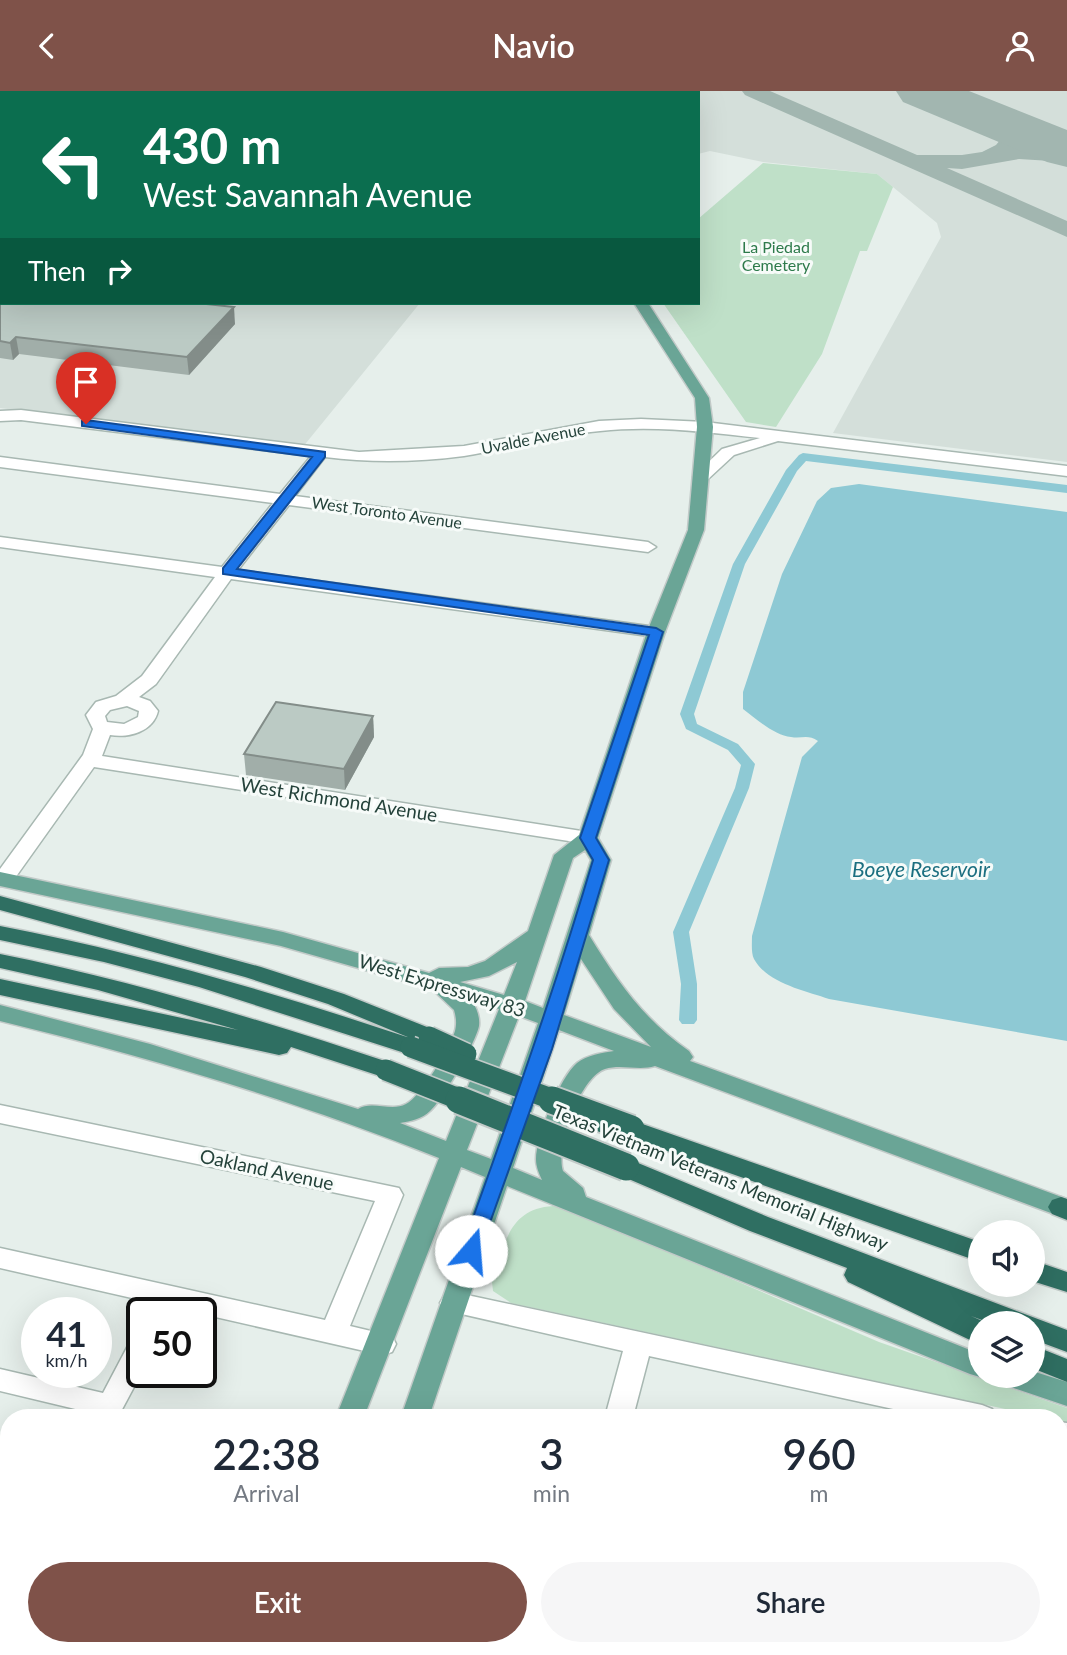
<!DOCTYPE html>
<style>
:root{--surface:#fff;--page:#f6f6f7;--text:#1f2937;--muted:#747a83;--accent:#7f5249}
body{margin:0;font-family:Lato,sans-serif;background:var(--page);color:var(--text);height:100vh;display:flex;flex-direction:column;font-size:26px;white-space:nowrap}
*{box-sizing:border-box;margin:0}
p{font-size:23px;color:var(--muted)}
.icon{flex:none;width:38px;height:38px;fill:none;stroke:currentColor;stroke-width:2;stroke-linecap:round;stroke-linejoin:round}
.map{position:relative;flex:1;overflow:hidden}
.details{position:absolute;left:0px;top:1318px;width:1068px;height:247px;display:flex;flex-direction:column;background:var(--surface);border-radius:28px 28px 0 0;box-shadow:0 7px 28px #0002}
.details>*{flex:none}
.banner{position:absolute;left:0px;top:0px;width:700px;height:214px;box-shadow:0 7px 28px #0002;background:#0b6e4f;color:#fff;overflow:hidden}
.buttons{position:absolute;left:968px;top:1129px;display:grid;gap:14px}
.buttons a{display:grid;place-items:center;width:77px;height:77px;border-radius:50%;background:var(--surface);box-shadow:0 7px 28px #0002;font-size:35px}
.speed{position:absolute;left:21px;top:1206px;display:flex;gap:14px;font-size:35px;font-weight:700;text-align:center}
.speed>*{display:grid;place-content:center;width:91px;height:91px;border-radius:50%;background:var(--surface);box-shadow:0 7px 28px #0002;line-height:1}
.speed small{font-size:18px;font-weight:400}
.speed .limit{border:4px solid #111;border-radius:10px;background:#fff;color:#111}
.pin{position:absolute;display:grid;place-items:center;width:60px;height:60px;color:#fff;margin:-72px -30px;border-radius:50% 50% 50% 0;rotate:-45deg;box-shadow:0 0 7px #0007}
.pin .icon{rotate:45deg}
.me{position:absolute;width:77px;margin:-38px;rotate:18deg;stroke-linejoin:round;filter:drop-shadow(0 0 5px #0008)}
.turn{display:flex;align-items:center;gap:24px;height:147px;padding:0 28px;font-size:32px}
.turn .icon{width:91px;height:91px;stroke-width:2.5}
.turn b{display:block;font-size:49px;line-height:60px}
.then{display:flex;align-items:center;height:66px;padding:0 28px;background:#0003;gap:14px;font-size:26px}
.eta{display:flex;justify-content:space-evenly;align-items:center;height:119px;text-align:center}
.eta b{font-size:42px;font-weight:600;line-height:49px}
.cta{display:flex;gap:14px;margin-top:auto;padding:14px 28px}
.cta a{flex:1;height:80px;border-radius:42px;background:var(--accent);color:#fff;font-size:28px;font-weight:600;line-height:80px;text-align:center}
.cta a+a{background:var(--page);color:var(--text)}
header{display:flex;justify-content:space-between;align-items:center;height:91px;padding:0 28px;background:var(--accent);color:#fff;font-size:32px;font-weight:600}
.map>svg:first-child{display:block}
.built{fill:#d4dfda}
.green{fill:#bfe0c8}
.water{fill:#8ec9d4}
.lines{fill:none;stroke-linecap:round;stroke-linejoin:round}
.canal{fill:#8ec9d4;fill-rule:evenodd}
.taxiway{fill:#a2b6b0;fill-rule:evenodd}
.runway{fill:#a2b6b0;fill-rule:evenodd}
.minor-casing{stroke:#a8b8b2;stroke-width:3}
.major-casing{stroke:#c2cac8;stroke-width:3}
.highway-casing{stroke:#c2cac8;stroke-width:3}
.minor{fill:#fff;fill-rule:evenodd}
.major{fill:#6aa596;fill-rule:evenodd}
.highway{fill:#2f6f62;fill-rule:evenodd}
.highway-bridge-far1-casing{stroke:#c2cac8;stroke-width:24;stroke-linecap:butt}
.highway-bridge-casing{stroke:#c2cac8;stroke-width:31;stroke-linecap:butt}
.highway-bridge-far1{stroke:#2f6f62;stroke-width:21}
.highway-bridge{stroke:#2f6f62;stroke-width:27}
.wall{fill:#a1aea9}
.shaded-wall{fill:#838d89}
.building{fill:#bbcac4;stroke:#838d89;stroke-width:2}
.route{fill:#1a73e8;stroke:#114b97;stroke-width:2}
.labels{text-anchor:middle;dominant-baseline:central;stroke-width:6;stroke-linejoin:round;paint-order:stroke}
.far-park-label{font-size:16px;fill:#2d7a4b;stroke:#f7fbf9}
.far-street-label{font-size:16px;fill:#24423a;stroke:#f7fbf9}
.street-label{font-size:19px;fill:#24423a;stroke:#f7fbf9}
.water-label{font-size:21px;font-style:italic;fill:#1c6f80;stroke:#f7fbf9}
</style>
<header><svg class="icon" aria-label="back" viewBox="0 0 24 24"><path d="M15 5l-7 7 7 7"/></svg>Navio<svg class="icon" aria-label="person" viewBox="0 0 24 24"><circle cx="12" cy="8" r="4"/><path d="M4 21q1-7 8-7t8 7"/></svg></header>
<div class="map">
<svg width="1067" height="1564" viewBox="0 0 1067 1564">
<rect width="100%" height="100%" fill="#e6efeb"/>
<g class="built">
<polygon points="0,0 1067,0 1067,371 833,342 941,146 937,132 877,83 763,71 710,60 698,63 698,2 2,2 2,74"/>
<polygon points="0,84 2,212 420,212 302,357 0,317"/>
</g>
<g class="green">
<polygon points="763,72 877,83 893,96 867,160 860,160 822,263 776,336 746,331 663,212 698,212 698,128"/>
<path d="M553 1115 568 1118 879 1251 1067 1317V1331L1059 1330V1326H1043L511 1212 493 1200 492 1191C505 1155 507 1118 553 1115Z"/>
</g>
<path class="water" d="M859 393 1067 421V950L829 908C805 900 767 892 754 868 751 862 752 852 752 845L802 666 818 650C808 643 802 648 791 646 775 645 755 627 743 618V601L782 483 817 410 831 397Z"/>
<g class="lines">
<polygon class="canal" points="803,362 1067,394 1067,402 806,370 797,380 745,473 694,623 697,633 738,653 755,673 749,697 689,841 697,893 697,929 694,933 682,933 679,929 681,893 673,841 735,697 741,674 728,659 686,638 680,623 733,473 786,379 799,364"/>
<g class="taxiway">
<polygon points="69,0 91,0 68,2"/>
<path d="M742 0H770L917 64H962L982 61 996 54 1001 48 996 40 979 28 982 23C1002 19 1014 33 1023 48L1019 54 1067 57V71L1019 68 962 78 947 77 1067 130V146L745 4Z"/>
<rect x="0" y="14" width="2" height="12"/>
</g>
<g class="runway">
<polygon points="0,0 33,0 2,2 2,17"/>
<polygon points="896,0 969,0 1067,39 1067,76 1047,71 903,11"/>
</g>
<g class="minor-casing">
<g id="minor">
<polygon points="292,0 303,0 291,2"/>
<polygon points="0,55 2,55 0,64"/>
<path d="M21 319 359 361 464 355 599 330 641 328 705 331 1067 375V385L778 350 734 364 707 389 701 391 693 386 722 358 760 347C707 341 653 334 600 340 554 344 509 358 464 365 418 371 371 372 325 366L295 405 648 451 656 456 648 461 289 414 238 479 656 536 665 541 656 546 231 488 156 593 139 606 150 610 158 620C153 641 129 647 110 644L102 665 588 741 595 743 598 747 595 751 588 753 94 676 10 794 0 795V778L83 664 93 638 86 624 96 611 116 605 142 585 215 486 0 456V446L222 476 273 412 0 376V366L280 403 311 365 21 329 0 330V320ZM127 615 139 620 138 626 124 633 107 631 105 625 110 619Z"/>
<polygon points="0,1014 399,1097 403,1104 350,1235 392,1245 396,1253 392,1261 382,1264 0,1177 0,1157 325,1229 375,1110 0,1032"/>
<polygon points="453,1201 982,1314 992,1318 996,1326 930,1326 649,1265 633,1326 605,1326 623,1260 444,1219 440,1212 444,1205"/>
<polygon points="142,1244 142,1281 118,1326 90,1326 92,1322 0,1300 0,1278 103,1302 132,1247"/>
<polygon points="1059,1331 1067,1332 1067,1356 1059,1355"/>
<polygon points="0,1422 9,1424 9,1450 0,1448"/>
<polygon points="9,1504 9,1546 0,1549 0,1507"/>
<polygon points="543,1556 573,1556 572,1564 540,1564"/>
<polygon points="857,1556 916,1556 920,1564 860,1564"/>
<polygon points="1011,1556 1041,1556 1041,1564 1009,1564"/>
</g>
</g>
<g class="major-casing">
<g id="major">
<rect x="0" y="76" width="2" height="8"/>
<path d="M634 212H648L709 307 713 336 704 439 665 541 598 747 611 769 589 844C617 890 644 929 689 960L693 966 690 970 1067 1108V1128L655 975C639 980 621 973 605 978 580 986 555 1057 563 1080L583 1097 586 1106 980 1263V1284H985L980 1286 970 1283 507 1095 429 1326H401L485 1086 461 1076 364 1326H336L439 1067C297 1010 149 966 0 930V914L150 953 358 1018C372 1009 391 1021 406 1013 421 1006 450 956 455 940 457 932 456 926 454 919L432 898 281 855 0 795V781L283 841 429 882 439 877 468 876 485 870 528 840 554 764 579 744 647 541 688 439 697 336 695 307ZM585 759 591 769 543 917 525 910 573 767ZM581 868 614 918 651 956 564 924ZM517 871 504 904 460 891 489 885ZM472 910 499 918 446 1050 400 1032C411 1030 422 1028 430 1020 442 1010 476 951 479 935 480 926 477 918 472 910ZM519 925 538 932 491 1068 467 1059ZM559 939 614 960C602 962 587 964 577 972 560 986 536 1046 536 1068 536 1076 539 1082 542 1089L513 1077Z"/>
<polygon points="1032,1280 1067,1291 1067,1315 999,1292 996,1284 1032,1284"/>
<polygon points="233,1556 263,1556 261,1564 229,1564"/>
<polygon points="322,1556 352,1556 350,1564 318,1564"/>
</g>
</g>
<g class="highway-casing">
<g id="highway">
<path d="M0 805 261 876 344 903 437 940 441 946 437 952 429 954 420 951 423 956 419 962 411 964 199 896 104 871 0 849V835C140 862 275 902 410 947L328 913 245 886 0 819Z"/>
<path d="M0 863C134 890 264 930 394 973L398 979 394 985 386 987 291 956 287 962 279 964 0 904V888L238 939 98 899 0 877Z"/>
<polygon points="631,1029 980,1151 980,1171 622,1044 619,1038 622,1032"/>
<polygon points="626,1067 768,1126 1067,1239 1067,1261 1032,1248 1032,1232 990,1232 971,1225 987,1232 980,1232 980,1252 970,1249 848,1191 844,1184 847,1177 750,1140 617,1083 614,1076 617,1069"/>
<polygon points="1061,1106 1067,1108 1067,1129 1052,1123 1048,1116 1052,1109"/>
<polygon points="1032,1169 1067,1181 1067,1201 1032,1190"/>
<polygon points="1032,1254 1067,1268 1067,1291 1032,1277"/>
</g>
</g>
<use href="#minor" class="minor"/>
<use href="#major" class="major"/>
<use href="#highway" class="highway"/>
<g class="highway-bridge-far1-casing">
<g id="highway-bridge-far1">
<polyline points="429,946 466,963"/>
<polyline points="411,956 557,1010"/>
<polyline points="386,979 464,1010"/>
</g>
</g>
<g class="highway-bridge-casing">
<g id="highway-bridge">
<polyline points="459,1009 626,1076"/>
<polyline points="552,1009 631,1038"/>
</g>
</g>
<use href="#highway-bridge-far1" class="highway-bridge-far1"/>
<use href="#highway-bridge" class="highway-bridge"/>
</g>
<g class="wall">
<rect x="0" y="90" width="2" height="80"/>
<polygon points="0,189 235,233 189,284 19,263 13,269 0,267"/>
<polygon points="373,625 374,646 345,699 246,684 244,663"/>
</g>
<g class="shaded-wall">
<polygon points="234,216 235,233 189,284 187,266"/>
<polygon points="16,246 19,263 13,269 10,252"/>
<polygon points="373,625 374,646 345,699 344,678"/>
</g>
<g class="building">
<polygon points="0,90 2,90 2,154 0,153"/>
<polygon points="0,189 2,189 2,212 197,212 234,216 187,266 16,246 10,252 0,250"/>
<polygon points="276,611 373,625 344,678 244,663"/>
</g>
<path class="route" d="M86 329 325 361V366L237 478 656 537 663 541 596 747 609 769 552 958 478 1165 471 1168 464 1165 461 1160C508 1030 554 901 593 769L580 747 649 544 223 483V477L312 366 82 335V330Z"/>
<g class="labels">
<g class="far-park-label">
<text x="776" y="155">La Piedad<tspan x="776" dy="18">Cemetery</tspan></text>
</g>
<g class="far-street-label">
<text transform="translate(533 347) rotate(-11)">Uvalde Avenue</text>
<text transform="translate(387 421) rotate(8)">West Toronto Avenue</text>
</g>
<g class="street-label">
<text transform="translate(339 708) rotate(9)">West Richmond Avenue</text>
<text transform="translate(442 894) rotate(17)">West Expressway 83</text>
<text transform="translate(267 1078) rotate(12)">Oakland Avenue</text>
<text transform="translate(721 1086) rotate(22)">Texas Vietnam Veterans Memorial Highway</text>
</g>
<g class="water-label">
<text x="921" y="777">Boeye Reservoir</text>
</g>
</g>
</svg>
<div class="buttons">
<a><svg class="icon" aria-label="sound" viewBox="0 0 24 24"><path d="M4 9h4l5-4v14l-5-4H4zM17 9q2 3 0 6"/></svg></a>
<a><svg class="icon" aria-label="layers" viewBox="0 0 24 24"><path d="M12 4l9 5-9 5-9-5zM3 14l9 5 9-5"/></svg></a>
</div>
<div class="speed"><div>41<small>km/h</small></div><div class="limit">50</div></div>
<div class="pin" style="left:86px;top:333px;background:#d93025"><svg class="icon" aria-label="arrive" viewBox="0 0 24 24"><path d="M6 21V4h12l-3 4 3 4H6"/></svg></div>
<svg class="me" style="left:471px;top:1160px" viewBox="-20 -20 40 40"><circle r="19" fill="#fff"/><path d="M0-13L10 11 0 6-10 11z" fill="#1a73e8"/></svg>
<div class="banner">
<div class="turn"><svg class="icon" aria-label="left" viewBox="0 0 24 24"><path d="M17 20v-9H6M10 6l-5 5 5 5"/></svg><div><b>430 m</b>West Savannah Avenue</div></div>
<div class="then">Then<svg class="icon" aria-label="right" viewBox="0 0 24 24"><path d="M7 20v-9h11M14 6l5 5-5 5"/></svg></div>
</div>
<section class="details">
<div class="eta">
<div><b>22:38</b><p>Arrival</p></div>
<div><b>3</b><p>min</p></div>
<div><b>960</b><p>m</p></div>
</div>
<div class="cta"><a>Exit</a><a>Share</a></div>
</section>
</div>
